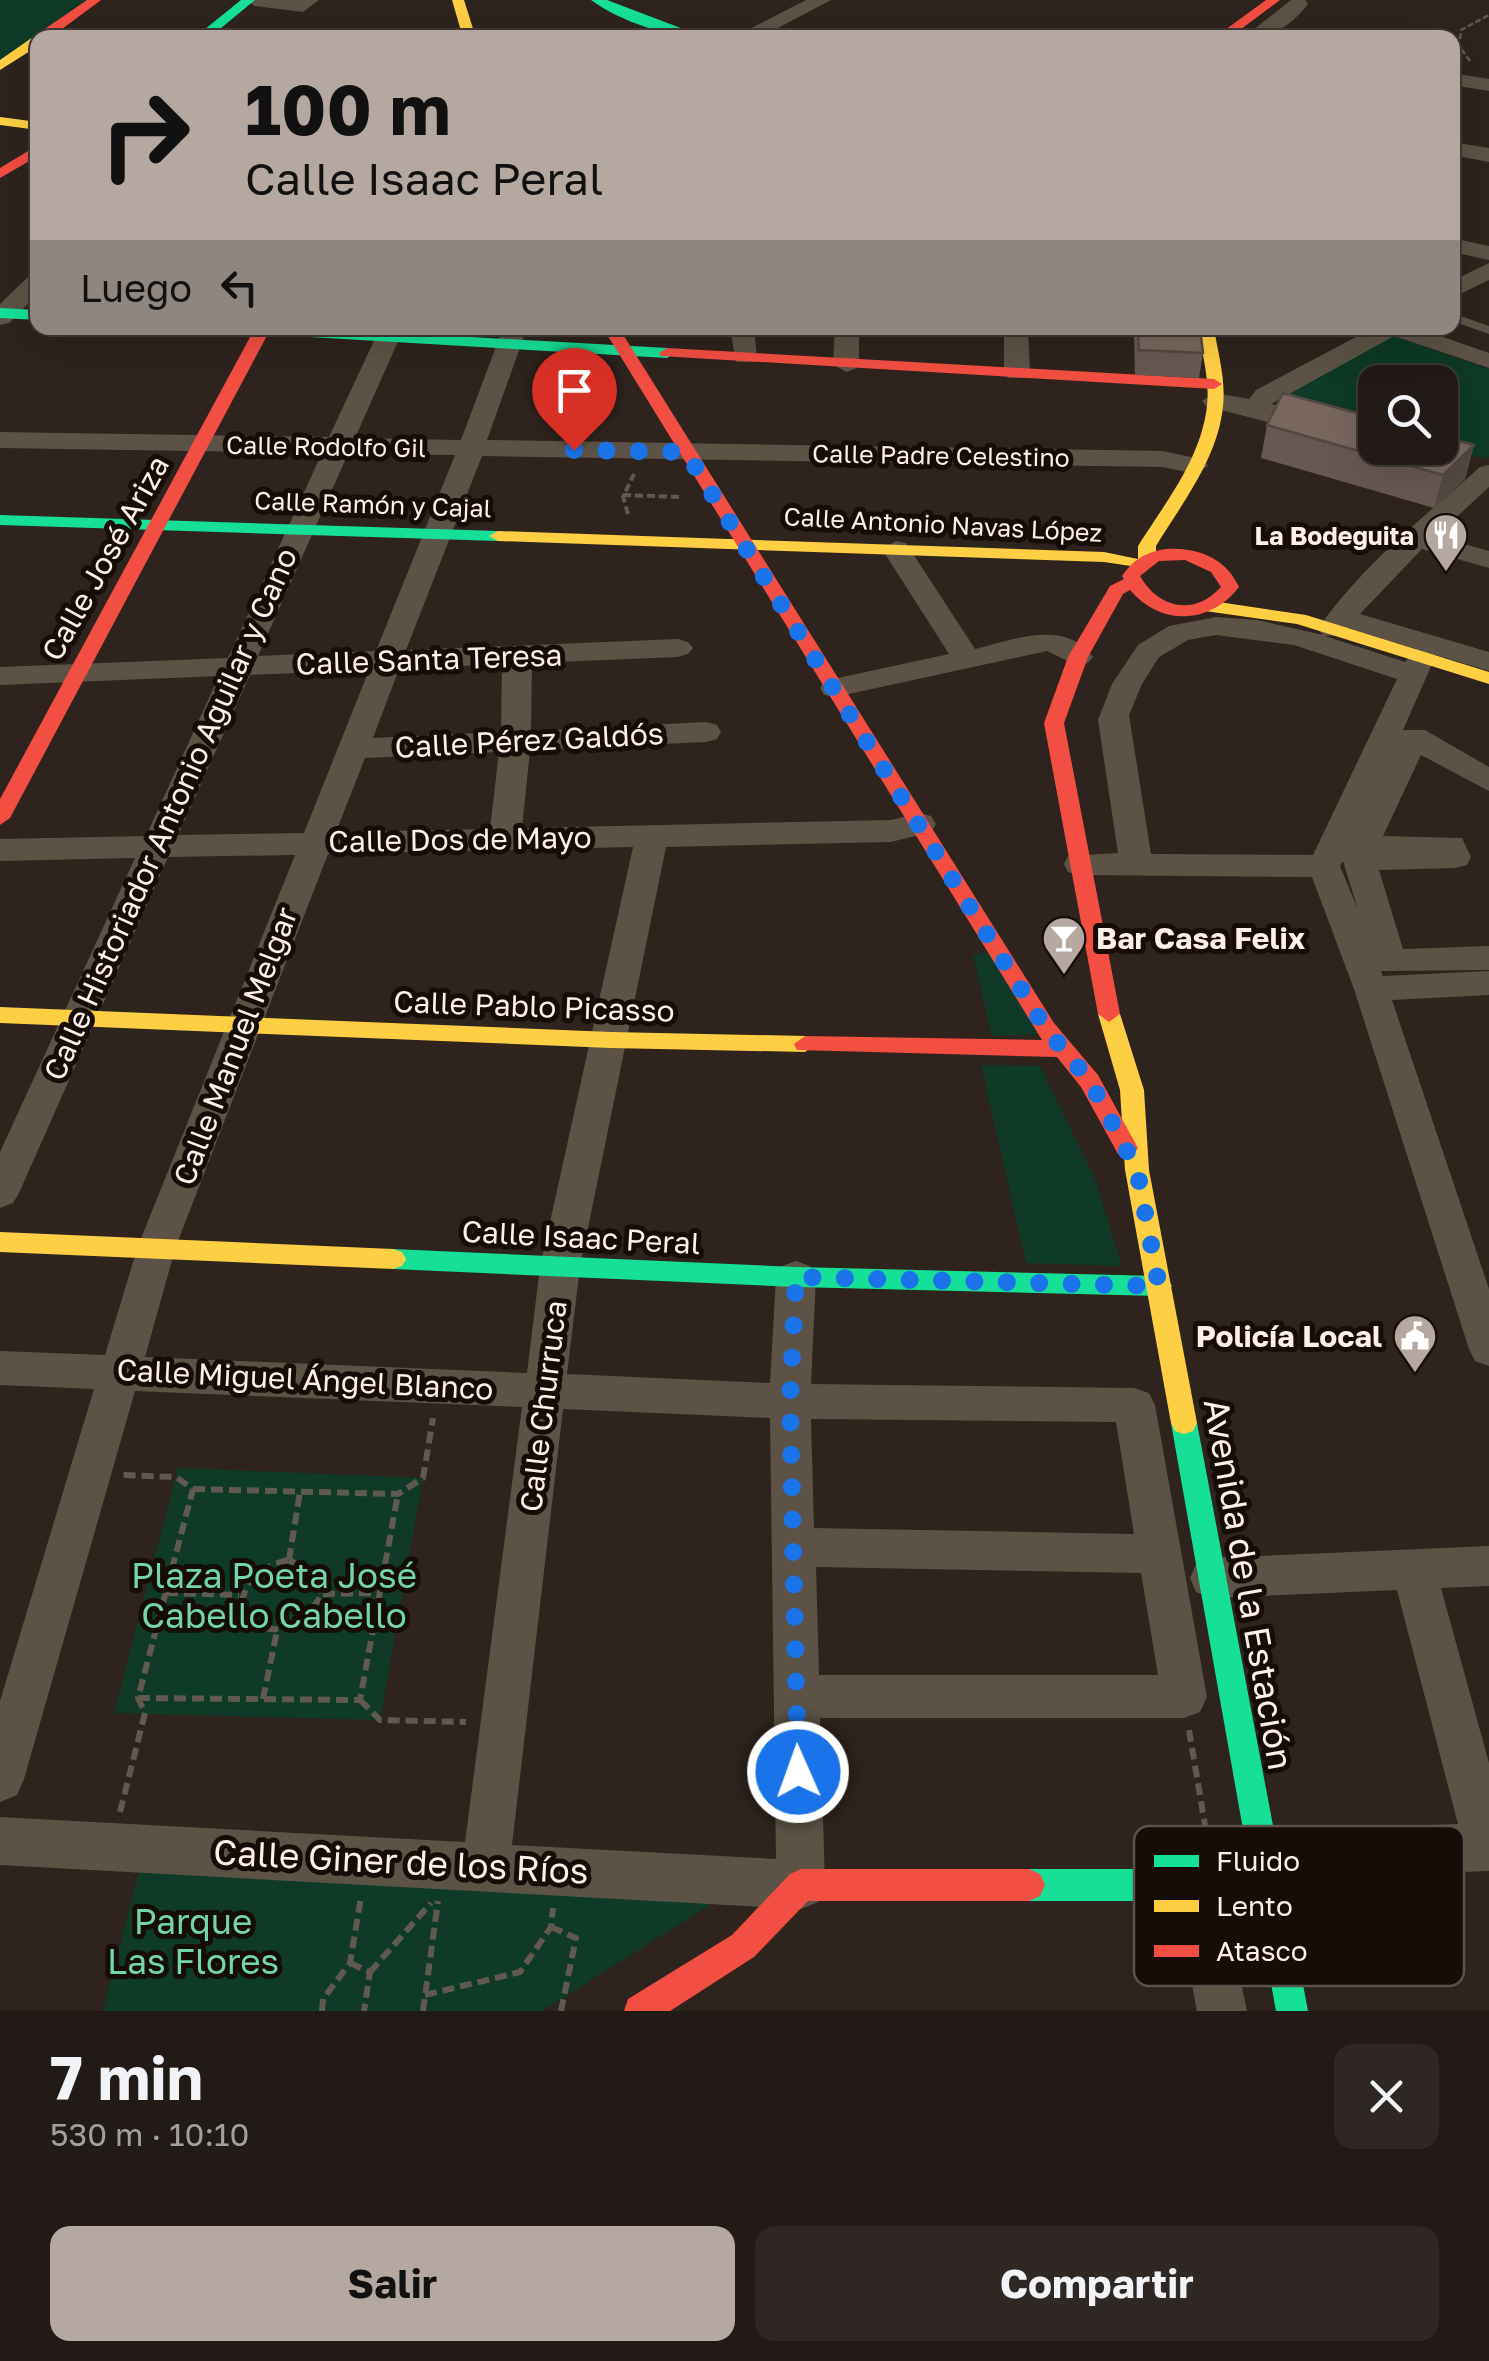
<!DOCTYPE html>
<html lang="es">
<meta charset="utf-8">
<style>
:root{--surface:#221a16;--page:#2e2723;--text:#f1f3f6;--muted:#a2a1a1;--line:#3f3835;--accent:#b5a8a1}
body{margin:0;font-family:"Golos Text",sans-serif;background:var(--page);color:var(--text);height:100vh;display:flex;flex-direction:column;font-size:38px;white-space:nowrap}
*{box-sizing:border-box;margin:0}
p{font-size:32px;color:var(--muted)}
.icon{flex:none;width:55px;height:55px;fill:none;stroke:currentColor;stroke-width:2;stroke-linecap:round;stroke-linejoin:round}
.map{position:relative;height:2011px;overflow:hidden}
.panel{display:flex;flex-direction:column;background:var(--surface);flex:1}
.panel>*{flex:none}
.top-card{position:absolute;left:30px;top:30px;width:1430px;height:305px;border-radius:20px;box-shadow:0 10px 40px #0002,0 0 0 2px var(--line);background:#b5a8a1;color:#111;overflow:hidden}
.tools{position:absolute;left:1358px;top:365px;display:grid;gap:20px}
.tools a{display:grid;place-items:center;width:100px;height:100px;border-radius:20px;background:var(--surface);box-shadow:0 10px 40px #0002,0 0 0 2px var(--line);font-size:50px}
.pin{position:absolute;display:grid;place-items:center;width:85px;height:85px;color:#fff;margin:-102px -42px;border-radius:50% 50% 50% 0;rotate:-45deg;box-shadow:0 0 10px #0007}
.pin .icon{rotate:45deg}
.me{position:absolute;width:110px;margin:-55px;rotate:358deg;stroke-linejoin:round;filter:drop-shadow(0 0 8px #0008)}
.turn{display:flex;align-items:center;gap:35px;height:210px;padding:0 50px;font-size:45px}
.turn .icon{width:130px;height:130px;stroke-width:2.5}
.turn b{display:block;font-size:70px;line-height:85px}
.then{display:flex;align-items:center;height:95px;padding:0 50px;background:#0003;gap:20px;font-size:38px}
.round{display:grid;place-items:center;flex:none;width:105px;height:105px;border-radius:20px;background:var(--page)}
.overview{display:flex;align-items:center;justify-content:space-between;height:170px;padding:0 50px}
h1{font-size:60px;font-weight:700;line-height:75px}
.primary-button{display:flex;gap:20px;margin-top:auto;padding:20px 50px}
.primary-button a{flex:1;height:115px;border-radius:20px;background:var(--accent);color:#111;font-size:40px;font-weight:700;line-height:115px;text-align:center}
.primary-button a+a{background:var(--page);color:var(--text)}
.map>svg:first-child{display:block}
.green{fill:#0e3a27}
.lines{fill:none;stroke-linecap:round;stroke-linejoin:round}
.path-far2{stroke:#60594f;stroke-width:2.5;stroke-dasharray:6 2.5;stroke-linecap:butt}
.path-far1{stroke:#60594f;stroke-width:4;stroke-dasharray:8 4;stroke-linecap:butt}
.path{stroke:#60594f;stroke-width:6;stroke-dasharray:12 6;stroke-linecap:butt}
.lane{fill:#5c5346;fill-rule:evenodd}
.street{fill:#5c5346;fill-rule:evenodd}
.fast{fill:#16e098;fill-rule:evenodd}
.slow{fill:#ffcf43;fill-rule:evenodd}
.jam{fill:#f24e42;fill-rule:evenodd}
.wall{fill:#665951}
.shaded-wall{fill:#534842}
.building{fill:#77675e;stroke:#534842;stroke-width:2.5}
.route{stroke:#1a73e8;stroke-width:18;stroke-dasharray:0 32.4}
.labels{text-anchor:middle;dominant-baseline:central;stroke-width:10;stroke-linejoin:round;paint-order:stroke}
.far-street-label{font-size:25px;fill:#feefe8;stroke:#160d08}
.far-poi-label{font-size:25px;font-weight:bold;fill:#feefe8;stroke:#160d08;text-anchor:end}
.street-label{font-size:30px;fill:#feefe8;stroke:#160d08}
.poi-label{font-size:30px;font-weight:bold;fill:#feefe8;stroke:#160d08;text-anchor:start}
.near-park-label{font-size:35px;fill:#74d6a8;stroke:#160d08}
.near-street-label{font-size:35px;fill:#feefe8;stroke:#160d08}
.key{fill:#160d08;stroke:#5c514b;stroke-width:2.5}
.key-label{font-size:28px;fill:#feefe8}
</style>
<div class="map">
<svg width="1489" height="2011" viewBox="0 0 1489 2011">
<rect width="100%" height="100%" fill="#2e231d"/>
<g class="green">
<polygon points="0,0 87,0 0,64"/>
<polygon points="1393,336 1489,369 1489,456 1486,459 1440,447 1440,382 1375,382 1375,429 1270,399"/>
<polygon points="995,952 1044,1034 992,1036 973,955"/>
<polygon points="981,1065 1040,1066 1095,1179 1122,1266 1026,1263"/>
<polygon points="178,1468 423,1478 380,1720 114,1713"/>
<polygon points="139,1870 716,1901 542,2011 103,2011"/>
</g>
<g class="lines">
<polyline class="path-far2" points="1470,61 1459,46 1461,30 1489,15"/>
<g class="path-far1">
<polyline points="623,495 680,497"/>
<polyline points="628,514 623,497 634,474"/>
</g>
<g class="path">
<polyline points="193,1489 398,1494 423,1478 433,1418"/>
<path d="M289 1560 311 1572 322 1594C302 1628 274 1642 241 1615 241 1582 258 1567 289 1560Z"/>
<polyline points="289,1560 300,1492"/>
<polyline points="166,1593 239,1595"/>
<polyline points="323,1594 380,1593"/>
<polyline points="138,1698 360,1700 398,1494"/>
<polyline points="263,1699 277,1631"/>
<polyline points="360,1700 380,1720 466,1722"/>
<polyline points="1189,1730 1207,1837"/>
<polyline points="120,1812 145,1713 138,1698 193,1489 176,1477 123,1475"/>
<polyline points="551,1927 576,1938 561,2011"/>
<polyline points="350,1963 370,1972 364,2011"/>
<polyline points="370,1972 431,1903"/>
<polyline points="425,1995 520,1972 551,1927 553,1908"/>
<polyline points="322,2011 323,1999 350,1963 361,1897"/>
<polyline points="423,2011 438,1901"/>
</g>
<polygon class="lane" points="1452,313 1489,326 1489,334 1452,321"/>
<g class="street">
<polygon points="245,0 319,0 303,12 255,6"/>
<polygon points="806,0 831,0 759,38 732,38"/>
<path d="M1291 0H1305L1308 4C1290 27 1272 38 1243 38Z"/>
<polygon points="1452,73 1489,79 1489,91 1452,85"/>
<polygon points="1452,142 1489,148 1489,162 1452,155"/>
<polygon points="1452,238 1489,246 1489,260 1452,252"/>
<polygon points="1489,263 1489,280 1452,298 1452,281"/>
<polygon points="38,273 38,294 9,323 0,325 0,304 30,275"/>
<path d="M380 328H404L355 438 461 440 503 328H527L487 440 1163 451 1204 460 1208 466 1195 474 1163 467 482 456 406 650 678 639 688 642 693 648 688 654 678 657 532 663 531 731 706 722 717 725 721 732 717 739 706 742 530 750 522 828 891 820 920 813 931 816 936 824 931 832 891 842 666 847 580 1267 567 1374 770 1383 776 1277 782 1266 796 1261 810 1266 816 1277 811 1384 1134 1388 1149 1393 1155 1405 1207 1697 1200 1712 1184 1718H820L825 1885 818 1902 801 1909 0 1865V1817L465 1842 522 1407 135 1391 24 1779 17 1795 0 1802V1701L94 1389 0 1385V1351L105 1355 138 1246 295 855 168 857 19 1193 13 1203 0 1208V1152L135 858 0 861V839L146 836 219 676 0 685V667L228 658 322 453 0 448V432L329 437ZM348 454 455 455 376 651 258 656ZM502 664 501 732 373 738 399 669ZM369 670 304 833 178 835 250 675ZM499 752 490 829 336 832 365 758ZM633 847 540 1267 527 1373 145 1357 176 1246 328 854ZM563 1409 770 1418 776 1859 512 1845ZM811 1419 1116 1422 1134 1534 814 1528ZM816 1567 1141 1573 1158 1675H819Z"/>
<polygon points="730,328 754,328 757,357 754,362 736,362"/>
<polygon points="835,328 859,328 859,364 855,369 846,372 833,364"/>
<polygon points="1004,328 1028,328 1030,373 1026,378 1008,378 1004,373"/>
<polygon points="1373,328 1417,328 1489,353 1489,368 1394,336 1271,404 1375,434 1375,448 1384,448 1375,450 1206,406 1202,401 1215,393 1249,399 1256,390"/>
<path d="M1489 465V487L1436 536 1489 551V568L1422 549 1360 614 1489 652V671L1436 655 1403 730H1425L1489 767V791L1421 755 1383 836 1462 838 1471 857 1467 865 1455 868 1379 870 1403 949 1489 946V970L1381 971 1383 976 1489 971V995L1392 1000 1489 1289V1366L1475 1361 1469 1349 1354 989 1312 877 1080 875 1068 872 1064 864 1068 856 1118 853 1098 720 1112 684 1138 645 1169 626 1216 617 1257 620 1323 635 1318 629C1360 567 1424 517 1480 467ZM1348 628 1416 649 1405 662 1325 636 1343 635ZM1216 635 1294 645 1397 679 1313 855 1151 854 1129 715 1142 684 1159 657 1188 640ZM1343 861 1358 910 1340 866Z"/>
<path d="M896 541 906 543 975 649C1013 640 1065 618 1093 657L1088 663 1078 666 1047 651 835 697 824 695 820 688 824 681 949 654 882 549Z"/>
<polygon points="1489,1546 1489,1586 1441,1588 1489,1763 1489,1871 1264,1880 1247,1873 1240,1856 1247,1839 1264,1832 1458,1824 1397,1590 1212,1598 1196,1592 1190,1578 1196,1564 1212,1558"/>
<polygon points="1197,1862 1214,1869 1221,1886 1247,2011 1197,2011 1173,1886 1180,1869"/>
</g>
<g class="fast">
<polygon points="241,0 255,0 209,38 194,38"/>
<path d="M591 0H607L707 38C670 38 621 22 591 0Z"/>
<polygon points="0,308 38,310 38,320 0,318"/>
<polygon points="233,328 313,328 667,348 675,353 667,358 241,333"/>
<polygon points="0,515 498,531 507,536 498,541 0,525"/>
<polygon points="393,1249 796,1267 1159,1276 1168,1279 1172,1286 1168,1293 1159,1296 796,1287 393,1269 384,1266 380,1259 384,1252"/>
<polygon points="1184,1412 1193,1415 1197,1423 1308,2011 1276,2011 1256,1901 1029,1901 1018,1896 1013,1885 1018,1874 1029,1869 1250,1869 1171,1423 1175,1415"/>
</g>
<g class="slow">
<polygon points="452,0 464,0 476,38 463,38"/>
<polygon points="33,37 43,38 38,38 38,46 0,70 0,60"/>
<polygon points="0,117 38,122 38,130 0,125"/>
<path d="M1198 328H1214C1218 353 1226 380 1223 406 1218 458 1183 502 1156 546V558L1144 568 1104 562 498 541 489 536 498 531 1104 552 1138 559V546C1165 503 1201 459 1207 406 1210 380 1202 353 1198 328Z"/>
<polygon points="1212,601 1306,615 1489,672 1489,684 1297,624 1205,611 1203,607"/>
<polygon points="1109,1006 1120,1014 1144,1090 1149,1170 1197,1423 1193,1431 1184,1434 1175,1431 1171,1423 1125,1170 1120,1090 1098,1014"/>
<polygon points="0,1007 611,1032 805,1036 816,1044 805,1052 611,1048 0,1023"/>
<polygon points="0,1232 393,1249 402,1252 406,1259 402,1266 393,1269 0,1252"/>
</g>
<g class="jam">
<polygon points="87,0 101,0 50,38 38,38 36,41 36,35"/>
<polygon points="1266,0 1280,0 1229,38 1214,38"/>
<polygon points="38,145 38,156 0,178 0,168"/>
<polygon points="255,328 271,328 10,818 0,825 0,799"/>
<polygon points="603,328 619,328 1054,1023 1098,1075 1138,1148 1134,1154 1118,1154 1081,1087 1057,1057 797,1050 794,1044 805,1036 1042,1040"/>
<polygon points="667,348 1214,379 1222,384 1214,389 661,356 659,353"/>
<path d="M1166 549C1197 547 1226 558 1239 587 1211 624 1161 627 1130 590L1123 594 1088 657 1064 723 1120 1014 1109 1022 1098 1014 1044 723 1068 657 1110 586 1124 579 1122 576C1134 559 1146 552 1166 549ZM1185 560 1211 572 1221 587C1195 616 1159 609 1140 576L1159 561Z"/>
<polygon points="801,1869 1029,1869 1040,1874 1045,1885 1040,1896 1029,1901 808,1901 754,1957 670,2011 624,2011 628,1999 732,1935 790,1874"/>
</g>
</g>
<g class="wall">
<polygon points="1135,328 1200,328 1203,353 1199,378 1135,375 1134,338"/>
<polygon points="1267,425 1474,445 1465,479 1434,508 1261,458"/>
</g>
<polygon class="shaded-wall" points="1474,445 1465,479 1434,508 1443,475"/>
<g class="building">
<polygon points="1138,328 1200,328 1203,353 1139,350"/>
<polygon points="1283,393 1375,418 1375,448 1440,448 1440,436 1474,445 1443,475 1267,425"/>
</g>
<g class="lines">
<polyline class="route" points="574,450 686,452 1046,1029 1090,1081 1137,1170 1159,1286 796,1277 790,1400 798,1772"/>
</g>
<defs>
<g id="restaurant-pin" transform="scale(2.25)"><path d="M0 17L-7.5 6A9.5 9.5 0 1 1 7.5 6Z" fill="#b5a8a1" stroke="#160d08"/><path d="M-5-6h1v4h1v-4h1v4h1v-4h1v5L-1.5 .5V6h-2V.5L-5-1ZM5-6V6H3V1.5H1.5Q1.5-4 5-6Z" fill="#fff"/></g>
<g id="bar-pin" transform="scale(2.25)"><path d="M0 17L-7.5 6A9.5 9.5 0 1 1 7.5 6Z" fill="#b5a8a1" stroke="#160d08"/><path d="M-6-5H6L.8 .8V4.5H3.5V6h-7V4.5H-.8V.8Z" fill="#fff"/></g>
<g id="civic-pin" transform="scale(2.25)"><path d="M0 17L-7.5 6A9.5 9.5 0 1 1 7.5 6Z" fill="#b5a8a1" stroke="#160d08"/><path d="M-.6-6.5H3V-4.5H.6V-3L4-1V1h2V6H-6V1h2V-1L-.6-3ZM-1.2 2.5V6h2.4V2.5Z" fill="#fff"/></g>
</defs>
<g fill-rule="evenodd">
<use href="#restaurant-pin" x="1446" y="535"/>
<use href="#bar-pin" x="1064" y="938"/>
<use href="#civic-pin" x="1415" y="1336"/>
</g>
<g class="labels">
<g class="far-street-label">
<text transform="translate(326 446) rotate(1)">Calle Rodolfo Gil</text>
<text transform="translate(941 455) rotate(1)">Calle Padre Celestino</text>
<text transform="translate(373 504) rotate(2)">Calle Ramón y Cajal</text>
<text transform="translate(943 524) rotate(3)">Calle Antonio Navas López</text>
</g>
<g class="far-poi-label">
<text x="1414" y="535">La Bodeguita</text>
</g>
<g class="street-label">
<text transform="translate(105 558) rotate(-61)">Calle José Ariza</text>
<text transform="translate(429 659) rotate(-2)">Calle Santa Teresa</text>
<text transform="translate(529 740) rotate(-3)">Calle Pérez Galdós</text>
<text transform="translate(170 814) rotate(-66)">Calle Historiador Antonio Aguilar y Cano</text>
<text transform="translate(460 839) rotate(-1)">Calle Dos de Mayo</text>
<text transform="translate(534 1006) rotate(2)">Calle Pablo Picasso</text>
<text transform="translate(235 1046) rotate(-69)">Calle Manuel Melgar</text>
<text transform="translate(581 1237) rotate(3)">Calle Isaac Peral</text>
<text transform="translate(305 1379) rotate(3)">Calle Miguel Ángel Blanco</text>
<text transform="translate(543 1406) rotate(-83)">Calle Churruca</text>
</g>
<g class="poi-label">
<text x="1096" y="938">Bar Casa Felix</text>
<text x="1382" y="1336" text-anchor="end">Policía Local</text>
</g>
<g class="near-park-label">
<text x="274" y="1575">Plaza Poeta José<tspan x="274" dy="40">Cabello Cabello</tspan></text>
<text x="193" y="1921">Parque<tspan x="193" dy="40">Las Flores</tspan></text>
</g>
<g class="near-street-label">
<text transform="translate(1249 1584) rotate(80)">Avenida de la Estación</text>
<text transform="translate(401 1861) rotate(3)">Calle Giner de los Ríos</text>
</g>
</g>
<rect x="1134" y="1826" width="330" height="160" rx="15" class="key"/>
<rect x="1154" y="1855" width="45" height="12" fill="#16e098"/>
<rect x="1154" y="1900" width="45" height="12" fill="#ffcf43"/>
<rect x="1154" y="1945" width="45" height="12" fill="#f24e42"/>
<g class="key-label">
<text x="1216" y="1871">Fluido</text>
<text x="1216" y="1916">Lento</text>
<text x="1216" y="1961">Atasco</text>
</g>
</svg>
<div class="tools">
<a><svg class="icon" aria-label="search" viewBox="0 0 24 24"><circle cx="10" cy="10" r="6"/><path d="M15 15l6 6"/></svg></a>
</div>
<div class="pin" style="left:574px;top:450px;background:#d93025"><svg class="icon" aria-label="arrive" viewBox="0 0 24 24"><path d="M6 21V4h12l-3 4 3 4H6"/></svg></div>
<svg class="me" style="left:798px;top:1772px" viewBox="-20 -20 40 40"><circle r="17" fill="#1a73e8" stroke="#fff" stroke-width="3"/><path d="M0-11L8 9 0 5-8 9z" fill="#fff"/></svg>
<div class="top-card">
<div class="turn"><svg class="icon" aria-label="right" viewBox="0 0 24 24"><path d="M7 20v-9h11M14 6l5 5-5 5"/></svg><div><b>100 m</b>Calle Isaac Peral</div></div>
<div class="then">Luego<svg class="icon" aria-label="left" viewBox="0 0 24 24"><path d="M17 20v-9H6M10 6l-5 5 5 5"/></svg></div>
</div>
</div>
<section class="panel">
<div class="overview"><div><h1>7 min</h1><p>530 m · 10:10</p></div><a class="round"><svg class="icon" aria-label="close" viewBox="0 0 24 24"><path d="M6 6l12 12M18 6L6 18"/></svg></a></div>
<div class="primary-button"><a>Salir</a><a>Compartir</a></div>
</section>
